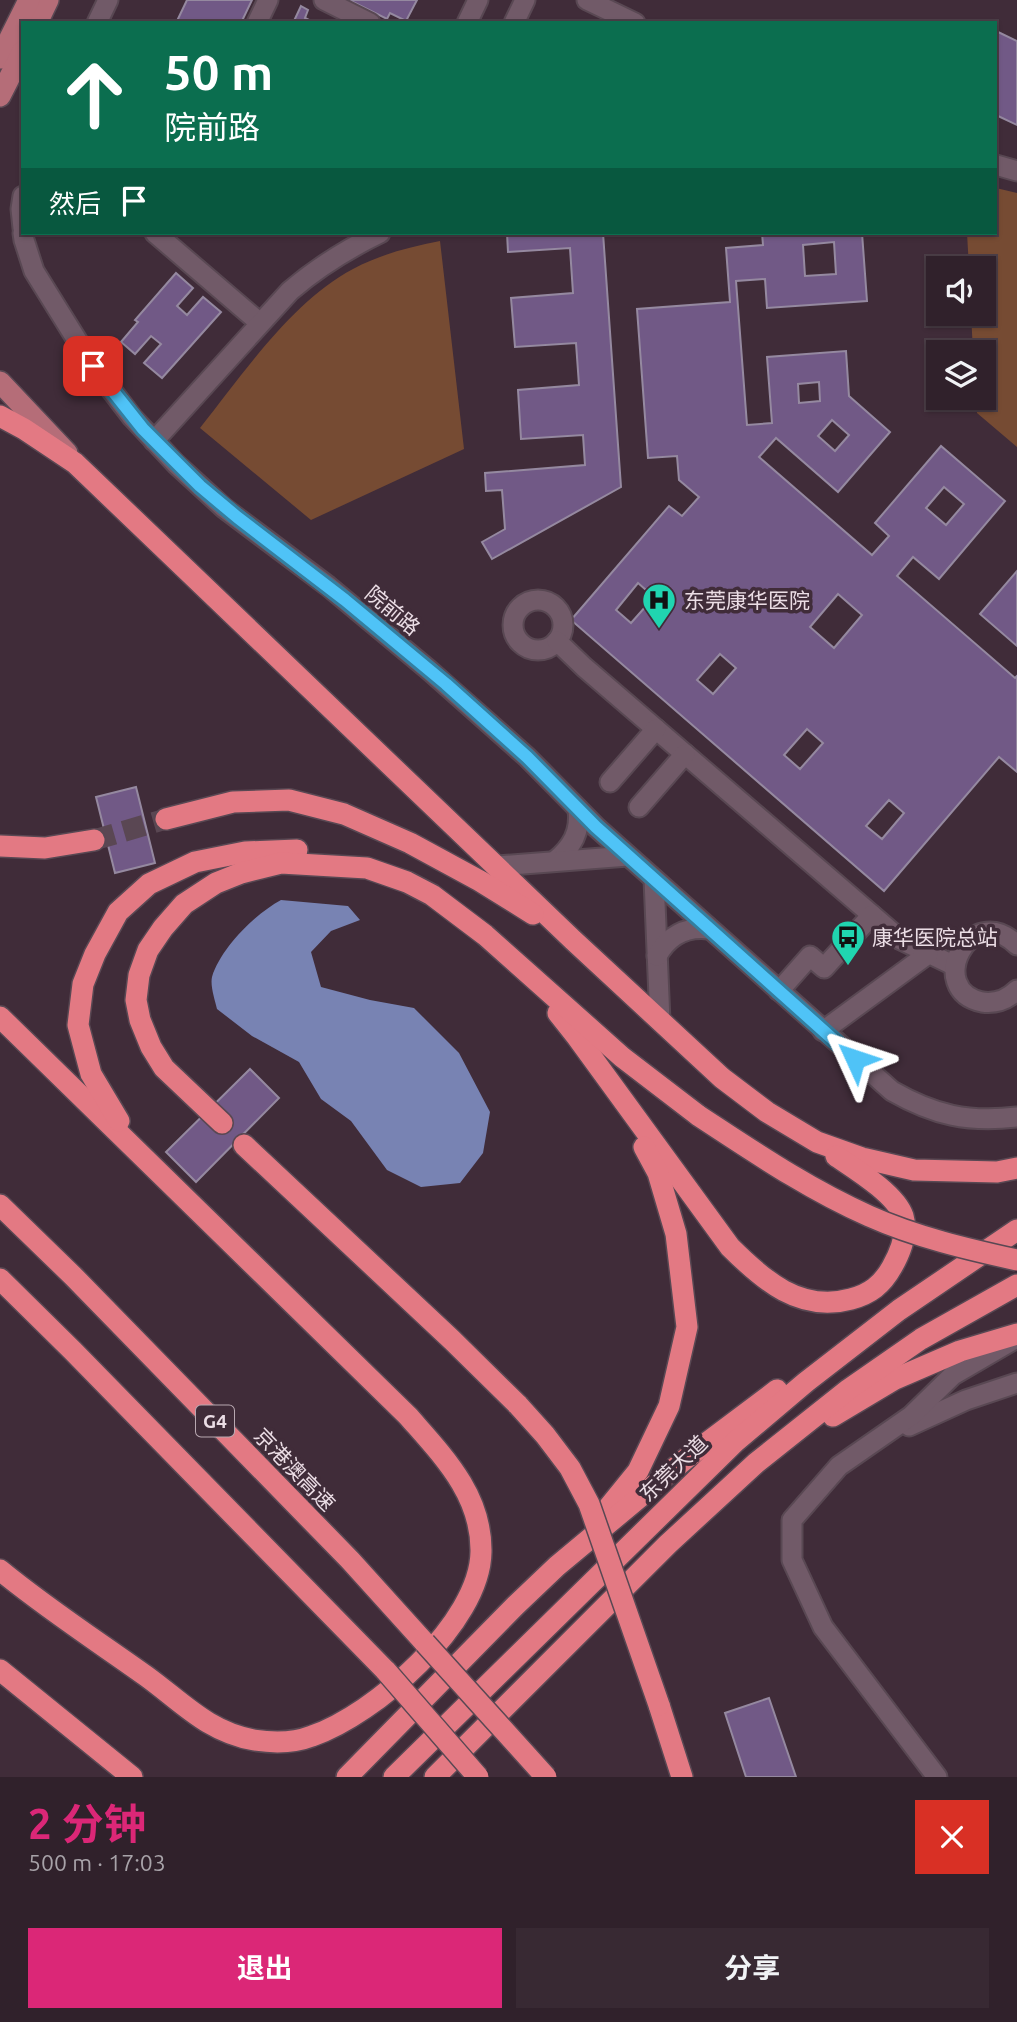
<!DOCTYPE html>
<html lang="zh">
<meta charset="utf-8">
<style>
:root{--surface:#30212b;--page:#382933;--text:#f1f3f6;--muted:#a8a3a9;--line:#4b3e47;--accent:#db2777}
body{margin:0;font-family:Ubuntu,"Noto Sans SC",sans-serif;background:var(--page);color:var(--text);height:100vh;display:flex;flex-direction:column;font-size:26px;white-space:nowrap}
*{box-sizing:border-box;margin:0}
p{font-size:23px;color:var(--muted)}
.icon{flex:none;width:38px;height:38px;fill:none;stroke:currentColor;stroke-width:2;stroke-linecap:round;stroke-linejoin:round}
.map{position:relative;height:1777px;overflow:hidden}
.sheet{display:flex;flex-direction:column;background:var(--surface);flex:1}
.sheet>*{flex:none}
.top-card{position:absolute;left:21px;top:21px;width:976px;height:214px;border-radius:0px;box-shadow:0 2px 5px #0004,0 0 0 2px var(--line);background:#0b6e4f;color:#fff;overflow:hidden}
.controls{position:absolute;left:926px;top:256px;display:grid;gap:14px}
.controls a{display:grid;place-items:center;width:70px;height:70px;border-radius:0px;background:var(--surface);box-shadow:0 2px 5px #0004,0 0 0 2px var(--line);font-size:35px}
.pin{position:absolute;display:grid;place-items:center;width:60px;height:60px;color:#fff;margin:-30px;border-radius:14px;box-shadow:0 4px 10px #0006}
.me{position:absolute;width:77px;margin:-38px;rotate:312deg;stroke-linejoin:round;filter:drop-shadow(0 0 5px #0008)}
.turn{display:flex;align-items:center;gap:24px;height:147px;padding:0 28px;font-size:32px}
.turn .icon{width:91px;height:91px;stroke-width:2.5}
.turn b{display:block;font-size:49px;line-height:60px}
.then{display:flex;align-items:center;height:66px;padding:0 28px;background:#0003;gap:14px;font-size:26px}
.round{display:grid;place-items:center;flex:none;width:74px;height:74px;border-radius:0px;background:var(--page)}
.headline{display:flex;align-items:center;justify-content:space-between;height:119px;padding:0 28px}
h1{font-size:42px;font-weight:700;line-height:52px;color:var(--accent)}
.action{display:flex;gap:14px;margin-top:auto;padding:14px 28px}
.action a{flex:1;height:80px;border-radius:0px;background:var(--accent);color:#fff;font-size:28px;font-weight:700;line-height:80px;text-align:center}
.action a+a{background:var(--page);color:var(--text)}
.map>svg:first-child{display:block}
.green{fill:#764b33}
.water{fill:#7883b3}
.building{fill:#715986;stroke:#9589a0;stroke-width:2;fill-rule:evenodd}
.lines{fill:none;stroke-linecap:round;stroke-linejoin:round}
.highway-tunnel{stroke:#5a4753;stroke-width:21;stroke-dasharray:21 10;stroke-linecap:butt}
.minor-casing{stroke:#594853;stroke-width:23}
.major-casing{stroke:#594853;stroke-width:24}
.highway-casing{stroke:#594853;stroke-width:24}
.minor{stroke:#715a68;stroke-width:19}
.major{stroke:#b56d78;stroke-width:21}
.highway{stroke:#e37983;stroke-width:21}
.highway-bridge-casing{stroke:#594853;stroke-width:24;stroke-linecap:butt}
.highway-bridge{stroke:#e37983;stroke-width:21}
.route-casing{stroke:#337fa1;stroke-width:18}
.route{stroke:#4fc3f7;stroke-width:12}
.labels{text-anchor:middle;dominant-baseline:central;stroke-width:7;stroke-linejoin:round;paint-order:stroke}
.shield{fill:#402c39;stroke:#b8a8b1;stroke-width:2}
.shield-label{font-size:19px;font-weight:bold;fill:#ebdde5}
.poi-label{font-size:21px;fill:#ebdde5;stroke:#402c39;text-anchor:start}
.street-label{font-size:21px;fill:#ebdde5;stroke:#402c39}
</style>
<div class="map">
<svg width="1017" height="1777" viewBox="0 0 1017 1777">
<rect width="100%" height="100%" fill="#402c39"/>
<g class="green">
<polygon points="996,188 1017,193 1017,447 977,413 976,397 984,397 984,352 973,352 971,313 984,313 984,268 969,268 967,233 996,233"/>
<path d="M440 241 464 449 311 520 200 428C243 374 292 301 353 269 381 254 410 247 440 241Z"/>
</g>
<path class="water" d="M281 900 348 906 360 920 331 931 311 952 321 987 370 1000 414 1008 459 1053 490 1112 483 1153 460 1183 421 1187 387 1170 351 1121 321 1099 299 1062 252 1036 217 1009C215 1000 210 986 212 977 221 948 255 914 281 900Z"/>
<g class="building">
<polygon points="187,0 252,0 241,23 176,23"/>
<polygon points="349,0 417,0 406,21 390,13 387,19"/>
<polygon points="301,6 308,10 305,18 309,20 307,23 293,23"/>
<polygon points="996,31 1017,41 1017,125 996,115"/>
<polygon points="507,233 603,233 621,487 492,559 482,542 505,529 502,490 486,491 485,473 585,465 583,435 521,439 518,390 579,385 576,343 515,347 511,298 573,293 570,248 508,252"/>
<path d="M762 233H862L867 301 767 308 765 279 736 281 747 425 772 423 767 357 846 351 849 396 890 432 838 492 776 438 759 457 872 555 889 536 875 523 941 446 1005 501 939 579 913 557 897 576 1015 678 1017 676V772L999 757 884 891 571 620 669 506 682 516 699 497 679 480 677 456 648 458 637 309 730 302 726 248 763 245ZM834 242 836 274 805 276 803 245ZM819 382 820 401 799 403 798 384ZM832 420 849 435 835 451 818 436ZM944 487 964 504 946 525 926 508ZM638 583 654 597 631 623 616 610ZM838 594 862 615 834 648 810 627ZM720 654 736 668 713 694 697 680ZM807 729 823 743 800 769 784 755ZM889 800 904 813 882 839 866 826Z"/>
<polygon points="176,273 193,288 177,306 187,315 203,297 221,312 162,378 144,363 161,344 151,336 135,354 121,342 138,322 135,320"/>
<polygon points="1017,571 1017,646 980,614"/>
<polygon points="136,787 155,863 115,873 96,797"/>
<polygon points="250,1069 279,1098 196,1182 166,1152"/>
<polygon points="769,1698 796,1777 746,1777 725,1713"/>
</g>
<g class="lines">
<polyline class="highway-tunnel" points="94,840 166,819"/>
<g class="minor-casing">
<g id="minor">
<polyline points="324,0 370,23"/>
<polyline points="587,0 635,23"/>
<polyline points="97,23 108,0"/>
<polyline points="257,23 268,0"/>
<polyline points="467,23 478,0"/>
<polyline points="514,23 525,0"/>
<polyline points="996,165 1017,171"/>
<polyline points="23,196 21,209 23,228"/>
<path d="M23 233 24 240 34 271 93 366 132 417 176 464 224 508 328 586 429 670 527 757 596 827 892 1091C934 1115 968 1123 1017 1117"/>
<polyline points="155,233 260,323"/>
<path d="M154 441 290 291C318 267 347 249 380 233"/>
<circle cx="538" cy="625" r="25"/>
<polyline points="557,641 584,667 901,940 955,966"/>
<polyline points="610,782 656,729"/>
<polyline points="639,807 685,754"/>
<path d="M555 861C572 847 581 832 578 809"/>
<polyline points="497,866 628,856"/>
<polyline points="654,879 660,1021"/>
<path d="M1017 945C969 899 925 990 982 1002 996 1004 1008 999 1017 990"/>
<path d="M657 956C668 936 686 926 709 929"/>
<polyline points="779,991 810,956 824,968 872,915"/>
<polyline points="823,1031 928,954"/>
<polyline points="909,1426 966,1400 1017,1383"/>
<polyline points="937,1777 823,1627 792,1560 792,1520 839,1466 911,1416 953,1375 1013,1340"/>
</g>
</g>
<g class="major-casing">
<g id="major">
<polyline points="37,23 48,0"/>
<polyline points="0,58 29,0"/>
<polyline points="0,96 23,51"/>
<polyline points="0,382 67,453"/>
</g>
</g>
<g class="highway-casing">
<g id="highway">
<polyline points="0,416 24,429 75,463 573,940 722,1078 767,1112 817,1142 862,1158 914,1170 997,1172 1017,1168"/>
<polyline points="166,819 233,802 289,800 344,814 410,843 480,881 533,914"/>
<polyline points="0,846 45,848 94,840"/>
<path d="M558 1013 577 1037 730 1247C763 1280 800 1313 851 1299 870 1294 882 1285 892 1267 900 1253 908 1233 903 1216 896 1194 855 1169 836 1156"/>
<path d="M0 1017 408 1416C443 1456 482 1495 481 1552 480 1623 374 1715 312 1736 294 1743 273 1743 254 1740 208 1732 182 1702 146 1676 97 1641 46 1608 0 1570"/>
<polyline points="119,1121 91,1074 78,1025 83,984 95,954 118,912 149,884 195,862 245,852 297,850"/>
<polyline points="222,1123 164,1068 151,1047 140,1020 136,1000 139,975 148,950 163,928 184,904 216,883 241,873 281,863 367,868 407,882 432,895 485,935 622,1057 699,1116"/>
<polyline points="244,1145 452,1340 518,1405"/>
<polyline points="0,1205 73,1276 350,1560 425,1643"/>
<polyline points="0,1279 73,1351 386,1671"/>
<polyline points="833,1416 895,1379 960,1351 1017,1334"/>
<polyline points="599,1519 638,1471 669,1406 687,1327 676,1234 658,1173 644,1147"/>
<polyline points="0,1670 132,1777"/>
<polyline points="659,1705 682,1777"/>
<polyline points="347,1777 515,1606 557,1566 688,1457 777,1390"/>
<polyline points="394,1777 735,1442 806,1382 899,1310 1017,1230"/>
<polyline points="435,1777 668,1544 756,1463 849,1389 921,1339 1017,1285"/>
</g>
</g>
<use href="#minor" class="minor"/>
<use href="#major" class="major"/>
<use href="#highway" class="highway"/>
<g class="highway-bridge-casing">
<g id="highway-bridge">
<path d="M699 1116C754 1152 808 1189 869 1216 916 1237 967 1249 1017 1260"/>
<polyline points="518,1405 545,1435 570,1468 589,1504 659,1705"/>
<polyline points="425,1643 546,1777"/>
<polyline points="386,1671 478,1777"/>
</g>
</g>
<use href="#highway-bridge" class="highway-bridge"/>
</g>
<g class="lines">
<g class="route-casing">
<polyline id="route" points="93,366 143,429 200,486 237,517 345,600 446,684 527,757 596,827 855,1059"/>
</g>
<use href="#route" class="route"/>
</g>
<defs>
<g id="hospital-pin" transform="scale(1.75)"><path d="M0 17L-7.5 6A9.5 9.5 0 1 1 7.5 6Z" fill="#20d5b0" stroke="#402c39"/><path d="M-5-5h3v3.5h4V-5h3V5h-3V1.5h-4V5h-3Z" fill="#111"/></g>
<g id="bus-pin" transform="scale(1.75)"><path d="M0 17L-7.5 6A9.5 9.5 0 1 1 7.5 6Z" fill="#20d5b0" stroke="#402c39"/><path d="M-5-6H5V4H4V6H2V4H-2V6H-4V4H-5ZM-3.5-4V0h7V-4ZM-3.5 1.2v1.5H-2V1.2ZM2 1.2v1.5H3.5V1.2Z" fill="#111"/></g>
</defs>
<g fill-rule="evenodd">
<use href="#hospital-pin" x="659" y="600"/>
<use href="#bus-pin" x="848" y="937"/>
</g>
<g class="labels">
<rect class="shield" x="196" y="1405.5" width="38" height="31" rx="5"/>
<g class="shield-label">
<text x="215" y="1421">G4</text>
</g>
<g class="poi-label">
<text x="684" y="600">东莞康华医院</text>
<text x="872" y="937">康华医院总站</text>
</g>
<g class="street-label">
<text transform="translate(393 610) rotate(40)">院前路</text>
<text transform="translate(673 1468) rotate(-44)">东莞大道</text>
<text transform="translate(295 1469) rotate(46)">京港澳高速</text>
</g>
</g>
</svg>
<div class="controls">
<a><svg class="icon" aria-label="sound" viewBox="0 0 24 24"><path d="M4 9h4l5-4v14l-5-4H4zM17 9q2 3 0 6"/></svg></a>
<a><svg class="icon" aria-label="layers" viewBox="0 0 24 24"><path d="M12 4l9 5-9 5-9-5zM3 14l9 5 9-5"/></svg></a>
</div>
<div class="pin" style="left:93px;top:366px;background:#d93025"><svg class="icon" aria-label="arrive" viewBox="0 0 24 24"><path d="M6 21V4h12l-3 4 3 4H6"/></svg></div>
<svg class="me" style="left:855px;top:1059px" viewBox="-20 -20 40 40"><path d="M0-17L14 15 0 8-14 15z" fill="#4fc3f7" stroke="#fff" stroke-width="4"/></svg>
<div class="top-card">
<div class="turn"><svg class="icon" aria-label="ahead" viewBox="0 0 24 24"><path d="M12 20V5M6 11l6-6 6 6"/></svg><div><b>50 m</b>院前路</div></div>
<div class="then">然后<svg class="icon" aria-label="arrive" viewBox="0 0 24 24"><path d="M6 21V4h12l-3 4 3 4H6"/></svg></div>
</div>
</div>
<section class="sheet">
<div class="headline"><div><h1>2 分钟</h1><p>500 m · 17:03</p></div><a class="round" style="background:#d93025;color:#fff"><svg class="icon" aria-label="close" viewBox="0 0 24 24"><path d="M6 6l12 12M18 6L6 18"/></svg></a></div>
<div class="action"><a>退出</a><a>分享</a></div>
</section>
